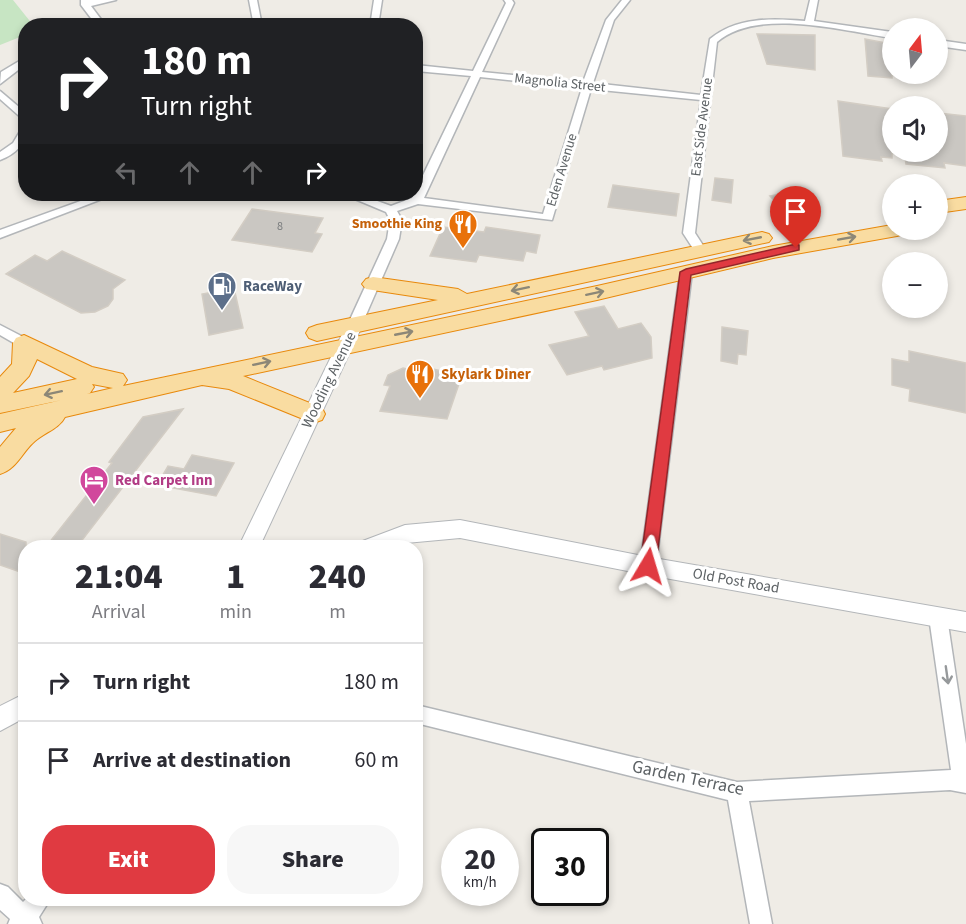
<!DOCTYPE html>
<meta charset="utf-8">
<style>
:root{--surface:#fff;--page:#f7f7f7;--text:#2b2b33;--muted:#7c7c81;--line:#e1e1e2;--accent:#e03a41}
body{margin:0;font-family:"Source Sans 3",sans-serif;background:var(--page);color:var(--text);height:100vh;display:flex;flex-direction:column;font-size:22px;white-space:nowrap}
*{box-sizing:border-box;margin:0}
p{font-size:20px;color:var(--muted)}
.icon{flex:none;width:33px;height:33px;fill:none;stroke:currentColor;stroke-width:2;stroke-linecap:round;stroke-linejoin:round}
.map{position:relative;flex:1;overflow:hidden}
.side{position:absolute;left:18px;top:540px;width:405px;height:366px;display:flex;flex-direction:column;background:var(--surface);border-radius:24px;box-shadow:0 3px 9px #0003}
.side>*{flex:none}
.top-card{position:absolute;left:18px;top:18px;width:405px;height:183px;border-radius:24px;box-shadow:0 3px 9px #0003;background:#202124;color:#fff;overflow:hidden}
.needle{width:39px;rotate:16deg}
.tools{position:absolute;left:882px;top:18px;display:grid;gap:12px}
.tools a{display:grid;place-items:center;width:66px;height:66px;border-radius:50%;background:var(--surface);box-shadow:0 3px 9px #0003;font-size:30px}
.speed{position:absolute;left:441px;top:828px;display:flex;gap:12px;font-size:30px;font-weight:700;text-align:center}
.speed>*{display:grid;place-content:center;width:78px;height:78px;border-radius:50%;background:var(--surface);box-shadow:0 3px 9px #0003;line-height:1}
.speed small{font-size:15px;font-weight:400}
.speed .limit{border:3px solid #111;border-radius:9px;background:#fff;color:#111}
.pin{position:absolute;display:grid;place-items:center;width:51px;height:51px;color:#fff;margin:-62px -26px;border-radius:50% 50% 50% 0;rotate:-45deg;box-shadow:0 0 6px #0007}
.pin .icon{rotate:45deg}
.me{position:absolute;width:66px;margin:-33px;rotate:7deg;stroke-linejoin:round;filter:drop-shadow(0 0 4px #0008)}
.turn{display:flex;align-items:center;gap:21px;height:126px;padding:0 24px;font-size:27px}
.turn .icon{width:78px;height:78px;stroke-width:2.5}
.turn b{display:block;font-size:42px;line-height:51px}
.lanes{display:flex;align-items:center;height:57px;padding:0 24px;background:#0003;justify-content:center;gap:30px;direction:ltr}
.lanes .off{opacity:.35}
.eta{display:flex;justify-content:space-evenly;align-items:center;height:102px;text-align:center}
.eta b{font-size:36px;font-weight:800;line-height:42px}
.primary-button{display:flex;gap:12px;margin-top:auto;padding:12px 24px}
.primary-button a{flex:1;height:69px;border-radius:24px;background:var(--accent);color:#fff;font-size:24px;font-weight:800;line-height:69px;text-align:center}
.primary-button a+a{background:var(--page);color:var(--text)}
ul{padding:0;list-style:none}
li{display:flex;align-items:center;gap:18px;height:78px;padding:0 24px;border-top:2px solid var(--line)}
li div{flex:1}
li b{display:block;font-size:22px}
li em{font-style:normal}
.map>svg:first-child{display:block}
.green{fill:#c7e5c3}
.building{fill:#cac7c2;stroke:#d3cdc4;stroke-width:1.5}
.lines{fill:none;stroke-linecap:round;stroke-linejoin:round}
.minor-casing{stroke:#b3b6b9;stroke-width:3}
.tertiary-casing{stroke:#b3b6b9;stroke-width:2}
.trunk-casing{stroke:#e8890c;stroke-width:2}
.minor{fill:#fff;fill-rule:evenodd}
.tertiary{fill:#fff;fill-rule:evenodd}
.trunk{fill:#f9dca1;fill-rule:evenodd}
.oneway{stroke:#8c8777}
.oneway2{stroke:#96999b}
.route{fill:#e03a41;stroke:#92262a;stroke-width:1.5}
.labels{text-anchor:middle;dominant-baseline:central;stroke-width:6;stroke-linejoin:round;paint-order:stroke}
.number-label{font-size:12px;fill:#787b7c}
.far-street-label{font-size:14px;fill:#5d6265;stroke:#fff}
.far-food-label{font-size:14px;font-weight:bold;fill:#c56008;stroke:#fff;text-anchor:end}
.service-label{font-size:15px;font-weight:bold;fill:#4e5e75;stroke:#fff;text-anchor:start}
.food-label{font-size:15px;font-weight:bold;fill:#c56008;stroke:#fff;text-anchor:start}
.street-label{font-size:15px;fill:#5d6265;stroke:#fff}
.hotel-label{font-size:15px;font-weight:bold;fill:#b23c85;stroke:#fff;text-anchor:start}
.near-street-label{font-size:18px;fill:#5d6265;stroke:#fff}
</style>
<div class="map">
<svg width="966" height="924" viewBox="0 0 966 924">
<rect width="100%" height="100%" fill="#efece6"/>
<polygon class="green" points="0,0 13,0 33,25 26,26 25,35 0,45"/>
<g class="building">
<polygon points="757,34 815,35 815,70 767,64"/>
<polygon points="865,39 892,44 892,78 868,76"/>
<polygon points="838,101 892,109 892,158 881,157 882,161 843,156"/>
<polygon points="938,113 966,116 966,166 944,163 945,168 906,164 904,152 938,152"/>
<polygon points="715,178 733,180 731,203 712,200"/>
<polygon points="613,185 679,194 676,216 608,207"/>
<polygon points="797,191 810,205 783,210 770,196"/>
<polygon points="252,209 323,218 315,233 322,234 312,252 232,240"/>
<polygon points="443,227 484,232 486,227 540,235 536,253 526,251 523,261 479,255 476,262 430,256"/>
<polygon points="62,251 125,280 113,289 113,299 108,306 95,312 81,313 6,274 35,255 47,261"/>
<polygon points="234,288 243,328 209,335 202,294"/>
<polygon points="604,306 618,329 641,323 651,337 652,358 604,370 602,366 567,375 549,345 589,336 575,312"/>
<polygon points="722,327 748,331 746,355 738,354 737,364 721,361"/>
<polygon points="909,351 966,363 966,413 909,401 910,389 892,385 892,359 909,362"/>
<polygon points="418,366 462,375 447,419 380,411 390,386 384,385 388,375 403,368 417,371"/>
<polygon points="183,409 76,548 45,548 112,463 109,462 143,417"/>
<polygon points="192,455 234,463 216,496 157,485 168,466 184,469"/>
<polygon points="0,534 26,542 26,574 0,565"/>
</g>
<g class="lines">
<g class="minor-casing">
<g id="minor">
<polygon points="81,0 116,0 91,6 106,26 97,26 81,5"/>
<polygon points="249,0 257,0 262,26 254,26"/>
<polygon points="374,0 382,0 378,26 370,26"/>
<path d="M504 0H512L514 3 482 72 583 82 606 20 622 0H630L614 20 593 83 701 95 710 39C736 17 772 18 805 21L810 0H818L814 21 892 32V38C844 31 758 7 717 42L695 233 706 250 704 253H696L683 233 701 100 591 89 552 220 418 204 397 211 402 220 399 239 362 324 355 328 350 327 348 324 387 239 390 220 386 212 343 194H358L391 206 412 198 471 76 416 71V65L473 71 506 3ZM480 77 582 88 543 214 424 198Z"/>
<polygon points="938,40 966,44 966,50 938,46"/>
<polygon points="26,57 26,64 0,84 1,72"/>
<polygon points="0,91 26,113 26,122 0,99"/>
<path d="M26 127C26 144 16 154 0 160V152L13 143 22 128Z"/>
<polygon points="100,194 115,194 0,238 0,230"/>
<polygon points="686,268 692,272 656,566 654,571 648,573 642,571 640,566 680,272"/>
<polygon points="0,325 29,340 31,343 29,346 19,346 0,335"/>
<polygon points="938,609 944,612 947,617 966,744 966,793 950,790 749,801 772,924 750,924 728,800 416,723 416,705 737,782 951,770 929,617 932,612"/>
<polygon points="0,884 8,887 23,902 27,898 51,898 39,917 42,924 8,924 10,919 0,910"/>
</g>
</g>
<g class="tertiary-casing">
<g id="tertiary">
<polygon points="355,318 361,320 363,324 259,548 238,548 347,324 349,320"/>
<polygon points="460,520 648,557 966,612 966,632 648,575 460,538 406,543 393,548 357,548 360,542 405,525"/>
<polygon points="26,693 26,717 0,731 0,706"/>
</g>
</g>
<g class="trunk-casing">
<g id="trunk">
<polygon points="966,197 966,209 938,213 938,201"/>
<path d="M892 225V230H907L904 234 897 236 773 258 597 300 243 376 322 408 325 414 322 420 313 423 229 389 202 385 65 417C59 429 45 432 35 441 22 452 17 469 0 474V447L16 428 0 432V414L62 400 0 413V377L12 364 13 343 16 338 24 335 92 367 123 374 127 380 123 386 597 286 773 246ZM37 359 77 379 13 393 29 376ZM92 384 113 388 87 394 90 393 94 387Z"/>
<polygon points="762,232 769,234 772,238 769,242 317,341 309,338 306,333 309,328 317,325 438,300 366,289 362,284 366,279 373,277 458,289 467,294"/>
</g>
</g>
<use href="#minor" class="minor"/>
<use href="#tertiary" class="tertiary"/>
<use href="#trunk" class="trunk"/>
</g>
<defs><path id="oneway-shaft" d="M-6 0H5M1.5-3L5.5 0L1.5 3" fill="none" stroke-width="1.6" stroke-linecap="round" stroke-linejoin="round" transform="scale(1.5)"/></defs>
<g class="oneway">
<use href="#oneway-shaft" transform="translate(847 238) rotate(-10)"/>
<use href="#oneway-shaft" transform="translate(752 239) rotate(169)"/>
<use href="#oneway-shaft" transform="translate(520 289) rotate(168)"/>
<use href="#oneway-shaft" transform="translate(595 293) rotate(-12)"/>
<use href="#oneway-shaft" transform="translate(404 333) rotate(-11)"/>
<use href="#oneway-shaft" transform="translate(262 363) rotate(-12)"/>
<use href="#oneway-shaft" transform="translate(53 393) rotate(168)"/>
</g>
<use class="oneway2" href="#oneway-shaft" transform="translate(947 675) rotate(82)"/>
<polygon class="route" points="796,244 799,245 799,250 691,275 656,566 653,570 648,572 643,570 640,566 680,272 686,269"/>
<defs>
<g id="restaurant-pin" transform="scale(1.5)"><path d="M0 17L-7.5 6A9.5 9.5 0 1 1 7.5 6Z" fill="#e8710a" stroke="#fff"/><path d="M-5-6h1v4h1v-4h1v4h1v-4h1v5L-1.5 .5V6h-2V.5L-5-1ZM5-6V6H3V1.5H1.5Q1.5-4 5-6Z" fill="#fff"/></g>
<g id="fuel-pin" transform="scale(1.5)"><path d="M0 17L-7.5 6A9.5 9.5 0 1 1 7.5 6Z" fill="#5c6f8a" stroke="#fff"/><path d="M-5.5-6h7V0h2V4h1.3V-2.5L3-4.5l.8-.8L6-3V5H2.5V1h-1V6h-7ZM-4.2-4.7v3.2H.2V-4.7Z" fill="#fff"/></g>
<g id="hotel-pin" transform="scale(1.5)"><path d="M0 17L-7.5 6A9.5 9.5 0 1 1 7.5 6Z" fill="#d1479c" stroke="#fff"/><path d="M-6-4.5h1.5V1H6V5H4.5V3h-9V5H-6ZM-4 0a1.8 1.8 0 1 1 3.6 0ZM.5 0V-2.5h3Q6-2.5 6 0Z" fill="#fff"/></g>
</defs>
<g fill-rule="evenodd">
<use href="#restaurant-pin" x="463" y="224"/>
<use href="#fuel-pin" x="222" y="286"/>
<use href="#restaurant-pin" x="420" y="374"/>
<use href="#hotel-pin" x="94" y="480"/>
</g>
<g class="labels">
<g class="number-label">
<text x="280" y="226">8</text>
</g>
<g class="far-street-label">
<text transform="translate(560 83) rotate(6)">Magnolia Street</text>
<text transform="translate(702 127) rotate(-83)">East Side Avenue</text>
<text transform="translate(562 170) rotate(-73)">Eden Avenue</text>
</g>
<g class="far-food-label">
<text x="442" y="224">Smoothie King</text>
</g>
<g class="service-label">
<text x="243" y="286">RaceWay</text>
</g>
<g class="food-label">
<text x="441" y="374">Skylark Diner</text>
</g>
<g class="street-label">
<text transform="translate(329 380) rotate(-64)">Wooding Avenue</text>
<text transform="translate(736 581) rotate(10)">Old Post Road</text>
</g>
<g class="hotel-label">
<text x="115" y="480">Red Carpet Inn</text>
</g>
<g class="near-street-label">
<text transform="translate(688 778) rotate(12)">Garden Terrace</text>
</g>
</g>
</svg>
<div class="tools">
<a><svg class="needle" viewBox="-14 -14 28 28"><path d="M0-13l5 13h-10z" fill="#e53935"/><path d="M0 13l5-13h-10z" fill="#7c7c81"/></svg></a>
<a><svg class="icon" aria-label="sound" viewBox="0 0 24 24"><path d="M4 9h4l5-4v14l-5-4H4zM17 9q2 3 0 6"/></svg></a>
<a>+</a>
<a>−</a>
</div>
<div class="speed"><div>20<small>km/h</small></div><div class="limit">30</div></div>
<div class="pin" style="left:796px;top:248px;background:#d93025"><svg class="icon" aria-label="arrive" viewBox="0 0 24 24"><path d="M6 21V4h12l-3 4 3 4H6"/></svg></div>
<svg class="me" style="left:648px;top:566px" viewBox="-20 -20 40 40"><path d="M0-17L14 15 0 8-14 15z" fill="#e03a41" stroke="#fff" stroke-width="4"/></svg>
<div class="top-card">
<div class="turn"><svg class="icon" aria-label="right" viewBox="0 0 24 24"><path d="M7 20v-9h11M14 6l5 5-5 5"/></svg><div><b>180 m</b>Turn right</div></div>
<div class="lanes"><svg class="icon off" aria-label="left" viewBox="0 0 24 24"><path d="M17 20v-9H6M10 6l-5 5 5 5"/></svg><svg class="icon off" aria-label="ahead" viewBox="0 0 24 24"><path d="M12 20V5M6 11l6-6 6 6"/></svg><svg class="icon off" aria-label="ahead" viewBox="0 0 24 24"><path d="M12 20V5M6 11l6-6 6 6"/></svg><svg class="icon" aria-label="right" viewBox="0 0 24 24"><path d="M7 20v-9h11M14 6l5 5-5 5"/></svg></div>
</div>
<section class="side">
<div class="eta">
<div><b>21:04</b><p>Arrival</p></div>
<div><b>1</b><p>min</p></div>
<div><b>240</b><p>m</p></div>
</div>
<ul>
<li><svg class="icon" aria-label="right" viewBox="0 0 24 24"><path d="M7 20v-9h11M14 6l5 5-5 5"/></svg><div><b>Turn right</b></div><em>180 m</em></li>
<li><svg class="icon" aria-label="arrive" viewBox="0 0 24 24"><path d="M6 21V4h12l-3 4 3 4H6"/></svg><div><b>Arrive at destination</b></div><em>60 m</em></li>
</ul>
<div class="primary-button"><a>Exit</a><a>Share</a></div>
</section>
</div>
